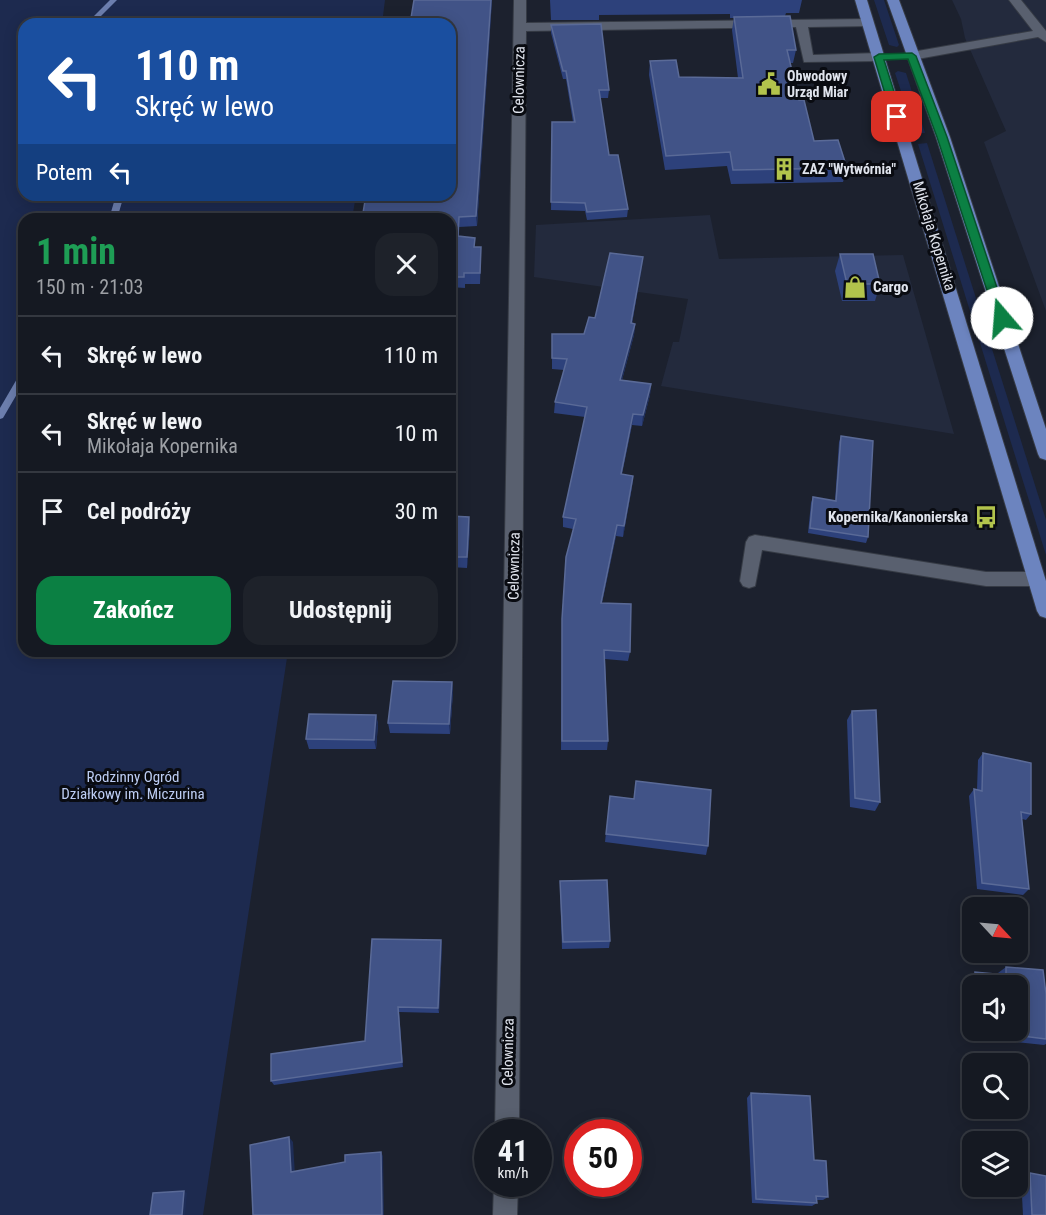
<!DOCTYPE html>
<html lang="pl">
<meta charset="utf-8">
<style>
:root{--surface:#151922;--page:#1e222a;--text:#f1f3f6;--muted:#9da0a5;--line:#343840;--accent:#0b8043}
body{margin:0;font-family:"Roboto Condensed",sans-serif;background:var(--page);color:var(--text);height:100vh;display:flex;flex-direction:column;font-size:22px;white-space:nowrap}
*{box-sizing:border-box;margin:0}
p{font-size:20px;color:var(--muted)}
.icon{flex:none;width:33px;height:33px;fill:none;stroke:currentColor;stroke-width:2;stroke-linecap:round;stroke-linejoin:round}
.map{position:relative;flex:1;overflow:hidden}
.details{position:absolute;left:18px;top:213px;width:438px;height:444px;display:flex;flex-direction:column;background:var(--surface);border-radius:18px;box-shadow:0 3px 15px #0003,0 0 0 2px var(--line)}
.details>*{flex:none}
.top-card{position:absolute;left:18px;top:18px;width:438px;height:183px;border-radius:18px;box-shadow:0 3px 15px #0003,0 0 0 2px var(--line);background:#1a4fa0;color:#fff;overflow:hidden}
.needle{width:39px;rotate:116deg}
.buttons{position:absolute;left:962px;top:897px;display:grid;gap:12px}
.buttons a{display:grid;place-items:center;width:66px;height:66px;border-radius:12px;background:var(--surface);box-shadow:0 3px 15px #0003,0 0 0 2px var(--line);font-size:30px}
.speed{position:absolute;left:474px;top:1119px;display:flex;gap:12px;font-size:30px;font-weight:700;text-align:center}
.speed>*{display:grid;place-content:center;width:78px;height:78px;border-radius:50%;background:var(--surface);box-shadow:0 3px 15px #0003,0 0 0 2px var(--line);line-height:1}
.speed small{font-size:15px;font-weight:400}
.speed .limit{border:9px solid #d22;background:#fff;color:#111}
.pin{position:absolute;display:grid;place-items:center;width:51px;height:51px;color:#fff;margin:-26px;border-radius:12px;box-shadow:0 3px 9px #0006}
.me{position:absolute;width:66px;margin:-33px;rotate:342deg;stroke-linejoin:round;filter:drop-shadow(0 0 4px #0008)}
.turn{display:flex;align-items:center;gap:21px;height:126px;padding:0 18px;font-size:27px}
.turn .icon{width:78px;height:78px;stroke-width:2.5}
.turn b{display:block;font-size:42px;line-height:51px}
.then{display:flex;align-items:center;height:57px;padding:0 18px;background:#0003;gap:12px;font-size:22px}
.round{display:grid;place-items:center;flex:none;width:63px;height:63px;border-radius:18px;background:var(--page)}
.headline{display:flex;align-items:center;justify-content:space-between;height:102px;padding:0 18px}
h1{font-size:36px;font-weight:700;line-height:45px;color:#1e9e55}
.primary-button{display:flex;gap:12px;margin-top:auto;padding:12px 18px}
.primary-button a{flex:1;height:69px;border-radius:18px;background:var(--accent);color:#fff;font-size:24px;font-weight:700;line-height:69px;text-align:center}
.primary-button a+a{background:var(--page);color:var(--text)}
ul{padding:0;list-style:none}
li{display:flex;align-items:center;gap:18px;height:78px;padding:0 18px;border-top:2px solid var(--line)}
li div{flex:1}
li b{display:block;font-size:22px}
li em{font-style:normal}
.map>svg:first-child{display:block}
.built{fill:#232a3d}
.green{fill:#1d2a4f}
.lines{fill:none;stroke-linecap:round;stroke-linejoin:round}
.stream{fill:#6c7eae;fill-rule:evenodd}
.minor-casing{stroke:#363b45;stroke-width:2}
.major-casing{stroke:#363b45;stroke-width:2}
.minor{fill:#59606f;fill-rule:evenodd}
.major{fill:#6c84bf;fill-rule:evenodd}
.wall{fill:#2d417b;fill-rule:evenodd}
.shaded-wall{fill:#1e2d57}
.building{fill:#415387;stroke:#5a6a97;stroke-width:1.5}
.route{fill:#0b8043;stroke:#07532c;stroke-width:1.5}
.labels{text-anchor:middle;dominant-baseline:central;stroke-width:6;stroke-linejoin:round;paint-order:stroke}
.far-poi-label{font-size:14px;font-weight:bold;fill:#e0e4ed;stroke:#090b11;text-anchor:start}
.street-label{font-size:15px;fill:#e0e4ed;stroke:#090b11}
.poi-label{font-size:15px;font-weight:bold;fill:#e0e4ed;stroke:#090b11;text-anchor:start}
.park-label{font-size:15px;fill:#bdcdf3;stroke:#090b11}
</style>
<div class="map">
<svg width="1046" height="1215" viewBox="0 0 1046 1215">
<rect width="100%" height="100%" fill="#1c212e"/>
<g class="built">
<polygon points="952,0 1046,0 1046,311 984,142 1006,131 965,38 961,19"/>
<polygon points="710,215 719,259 903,255 954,434 661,386 673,342 679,342 688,299 534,277 536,225"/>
</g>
<g class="green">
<polygon points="0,0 385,0 382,24 24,24 24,195 356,195 352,219 24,219 24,651 288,651 203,1215 0,1215"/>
<polygon points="874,0 884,0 899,45 897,47 889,45"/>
<polygon points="898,71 906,73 925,133 915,133 895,73"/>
<polygon points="927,143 1046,520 1046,555 918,144"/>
</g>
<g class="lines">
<g class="stream">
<polygon points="110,0 117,0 93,24 86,24"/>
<polygon points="116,195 124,195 117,219 109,219"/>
<polygon points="24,371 24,382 3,418 0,419 0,408 21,372"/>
</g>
<g class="minor-casing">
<g id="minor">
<polygon points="514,0 526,0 526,23 868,19 874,23 872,26 808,27 813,55 879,53 885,57 879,61 804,62 796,27 526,31 519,1132 495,1132"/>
<polygon points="1009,0 1021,0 1046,31 1046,42 1038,37 912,60 906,56 912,52 1033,31"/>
<polygon points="755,535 986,572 1036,572 1042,574 1045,579 1042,584 1036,586 986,586 762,550 755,586 749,588 743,586 740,581 746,542 749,537"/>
<polygon points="494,1184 518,1184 517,1215 493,1215"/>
</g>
</g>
<g class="major-casing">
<g id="major">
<polygon points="855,0 867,0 1046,581 1046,618 1040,616 1037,611"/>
<polygon points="887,0 899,0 950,137 1046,429 1046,460 1040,458 1038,454 936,137"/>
</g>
</g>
<use href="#minor" class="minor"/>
<use href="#major" class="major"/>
</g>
<g class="wall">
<polygon points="414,0 492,0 477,226 459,227 459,236 475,247 481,257 480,284 465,284 465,288 450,287 450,195"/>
<polygon points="550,0 802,0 799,13 786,13 785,16 796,50 793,63 790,63 799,100 814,141 847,168 843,182 731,184 727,166 665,170 649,75 650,61 679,77 738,78 732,30 734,18 730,18 730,14 599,15 599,20 551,20"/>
<polygon points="551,25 609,90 608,98 600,98 609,155 628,209 627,217 587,220 585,211 551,210 552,122 573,122 566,79 563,79 551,33"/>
<polygon points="840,254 880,284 875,301 842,301 835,271"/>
<polygon points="643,257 632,324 635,324 634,335 622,380 651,384 650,395 642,426 632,425 622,474 633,476 632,487 623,537 616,536 602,603 630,652 628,661 605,659 608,741 607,750 561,750 562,619 573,529 563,527 563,517 585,417 554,413 555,402 564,370 552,369 552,334 584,334 595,318"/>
<polygon points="841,436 868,537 866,543 808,533 811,503 813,497 835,501 839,442"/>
<polygon points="450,516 470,528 467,568 450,567"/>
<polygon points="452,682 453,692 450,734 390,733 388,723"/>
<polygon points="852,711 880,802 875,811 850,807 847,720"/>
<polygon points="376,715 378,724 376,749 309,749 306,739"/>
<polygon points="983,753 1031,814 1026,820 1022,819 1029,889 1023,895 977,889 969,796 974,789 977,790 978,760"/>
<polygon points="636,781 708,846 706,855 605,842 610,796 634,799"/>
<polygon points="560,881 610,941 609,948 562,949 560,889"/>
<polygon points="441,940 442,945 439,1013 399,1012 403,1067 274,1085 271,1081 365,1041"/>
<path d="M1006 967 1046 994V1044L1044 1045 972 1037 968 979 975 972 998 975V973ZM972 986H1017V1030H972Z"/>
<polygon points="751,1093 814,1160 828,1197 823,1200 816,1200 817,1203 812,1206 752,1203 747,1098"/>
<polygon points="1030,1173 1046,1215 1023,1215 1021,1177"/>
</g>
<g class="shaded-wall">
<polygon points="491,0 492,1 477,226 476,216"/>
<polygon points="643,257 642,268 630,335 631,323"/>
<polygon points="635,324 634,335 619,391 620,380"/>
<polygon points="651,384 650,395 642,426 643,415"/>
<polygon points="633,414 632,425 619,485 621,474"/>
<polygon points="633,476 632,487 623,537 624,526"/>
<polygon points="469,517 470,528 467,568 467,557"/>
<polygon points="617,525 616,536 600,612 601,603"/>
<polygon points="452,682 453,692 450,734 449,724"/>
<polygon points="376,715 378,724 376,749 374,740"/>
<polygon points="441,940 442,945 439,1013 438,1008"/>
<polygon points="398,1007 399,1012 403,1067 402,1062"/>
<polygon points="289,1137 293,1142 295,1176 291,1172"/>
<polygon points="381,1152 383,1156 384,1215 382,1215"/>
<polygon points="184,1191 187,1193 185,1215 182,1215"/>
</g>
<g class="building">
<polygon points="414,0 491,0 476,216 459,217 458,236 475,238 474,247 481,247 480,273 464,273 464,277 450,277 450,219 362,219 366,195 450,195 450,24 410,24"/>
<polygon points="790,16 796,50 787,50 799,100 804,100 814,141 838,140 847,168 733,170 730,152 666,156 650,61 676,60 679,77 743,78 734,17"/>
<polygon points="601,24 609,90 599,90 609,155 618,155 628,209 587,212 585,203 551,202 552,122 575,122 566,71 563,71 551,25"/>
<polygon points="610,253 643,257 631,323 635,324 620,380 651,384 643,415 633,414 621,474 633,476 624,526 617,525 601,603 631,604 630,652 604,650 608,741 562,741 562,619 566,557 576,519 563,517 587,407 555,402 567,359 552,358 552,334 584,334 589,317 595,318"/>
<polygon points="840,254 873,254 880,284 847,284"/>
<polygon points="841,436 873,441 868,537 810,528 813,497 836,501"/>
<polygon points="450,516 469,517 467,557 450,557"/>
<polygon points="393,681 452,682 449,724 388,723"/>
<polygon points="876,710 880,802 855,798 852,711"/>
<polygon points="309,714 376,715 374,740 306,739"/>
<polygon points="983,753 1031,763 1031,814 1021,812 1029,889 982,883 974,789 982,791"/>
<polygon points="636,781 711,790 708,846 606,834 610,796 634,799"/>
<polygon points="607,880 610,941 563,942 560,881"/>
<polygon points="372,939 441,940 438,1008 398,1007 402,1062 271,1081 271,1054 365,1041"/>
<polygon points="1006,967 1043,970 1046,994 1046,1039 980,1031 1017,1030 1017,986 976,986 975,972 1006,975"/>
<polygon points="751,1093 810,1096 814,1160 826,1161 828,1197 816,1196 817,1203 756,1199"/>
<polygon points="289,1137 291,1172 345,1162 345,1155 381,1152 382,1215 253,1215 250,1145"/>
<polygon points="1030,1173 1046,1176 1046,1215 1032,1215"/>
<polygon points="184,1191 182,1215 150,1215 153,1193"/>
</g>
<polygon class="route" points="912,53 916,56 947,137 1007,318 1006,321 1002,322 996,318 937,137 908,59 884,60 902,117 897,120 892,117 874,57 879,54"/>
<defs>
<g id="civic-bare" transform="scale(1.8)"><path d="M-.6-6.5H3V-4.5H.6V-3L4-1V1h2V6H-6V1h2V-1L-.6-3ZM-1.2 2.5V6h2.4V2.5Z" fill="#b2c34c" stroke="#090b11" stroke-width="2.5" paint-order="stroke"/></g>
<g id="building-bare" transform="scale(1.8)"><path d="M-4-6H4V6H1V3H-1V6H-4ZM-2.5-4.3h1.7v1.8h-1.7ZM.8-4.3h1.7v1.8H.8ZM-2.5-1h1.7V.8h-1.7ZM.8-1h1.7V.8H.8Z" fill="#b2c34c" stroke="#090b11" stroke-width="2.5" paint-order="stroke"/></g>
<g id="shop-bare" transform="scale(1.8)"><path d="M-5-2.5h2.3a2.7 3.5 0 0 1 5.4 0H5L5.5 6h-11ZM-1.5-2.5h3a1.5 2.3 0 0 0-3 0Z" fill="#b2c34c" stroke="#090b11" stroke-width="2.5" paint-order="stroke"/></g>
<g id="bus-bare" transform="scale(1.8)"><path d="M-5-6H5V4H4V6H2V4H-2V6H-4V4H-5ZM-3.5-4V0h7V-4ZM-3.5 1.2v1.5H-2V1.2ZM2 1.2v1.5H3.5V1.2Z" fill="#b2c34c" stroke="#090b11" stroke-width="2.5" paint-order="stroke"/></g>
</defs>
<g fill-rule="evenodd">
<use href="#civic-bare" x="769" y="84"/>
<use href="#building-bare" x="784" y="169"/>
<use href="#shop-bare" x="855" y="287"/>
<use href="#bus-bare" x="986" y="517"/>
</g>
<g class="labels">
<g class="far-poi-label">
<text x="787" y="76">Obwodowy<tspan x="787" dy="16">Urząd Miar</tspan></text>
<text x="802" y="169">ZAZ "Wytwórnia"</text>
</g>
<g class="street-label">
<text transform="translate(519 80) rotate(-89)">Celownicza</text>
<text transform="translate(934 236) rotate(73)">Mikołaja Kopernika</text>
<text transform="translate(514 566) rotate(-89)">Celownicza</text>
<text transform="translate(508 1052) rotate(-89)">Celownicza</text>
</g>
<g class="poi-label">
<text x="873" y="287">Cargo</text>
<text x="968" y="517" text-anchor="end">Kopernika/Kanonierska</text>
</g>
<g class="park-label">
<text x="133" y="777">Rodzinny Ogród<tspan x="133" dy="17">Działkowy im. Miczurina</tspan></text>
</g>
</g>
</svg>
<div class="buttons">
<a><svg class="needle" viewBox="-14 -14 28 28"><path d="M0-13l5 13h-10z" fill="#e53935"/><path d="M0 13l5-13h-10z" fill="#9da0a5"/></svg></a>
<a><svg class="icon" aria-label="sound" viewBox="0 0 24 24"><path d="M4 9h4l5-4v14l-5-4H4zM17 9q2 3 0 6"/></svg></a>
<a><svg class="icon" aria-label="search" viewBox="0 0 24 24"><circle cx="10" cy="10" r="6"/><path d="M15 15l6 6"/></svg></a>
<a><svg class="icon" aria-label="layers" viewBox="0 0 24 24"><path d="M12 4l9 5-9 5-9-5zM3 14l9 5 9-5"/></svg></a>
</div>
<div class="speed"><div>41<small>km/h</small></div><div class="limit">50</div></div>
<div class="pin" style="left:897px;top:117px;background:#d93025"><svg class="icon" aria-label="arrive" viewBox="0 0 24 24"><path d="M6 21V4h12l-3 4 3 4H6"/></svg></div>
<svg class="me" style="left:1002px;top:318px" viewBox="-20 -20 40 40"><circle r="19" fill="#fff"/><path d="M0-13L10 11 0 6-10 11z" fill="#0b8043"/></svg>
<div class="top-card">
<div class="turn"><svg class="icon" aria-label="left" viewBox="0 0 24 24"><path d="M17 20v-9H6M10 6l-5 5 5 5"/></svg><div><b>110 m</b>Skręć w lewo</div></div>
<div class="then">Potem<svg class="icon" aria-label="left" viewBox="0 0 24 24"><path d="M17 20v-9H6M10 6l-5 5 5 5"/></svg></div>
</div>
<section class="details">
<div class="headline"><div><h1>1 min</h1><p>150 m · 21:03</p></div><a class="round"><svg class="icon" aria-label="close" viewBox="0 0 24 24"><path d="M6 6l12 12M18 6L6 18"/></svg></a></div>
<ul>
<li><svg class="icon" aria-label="left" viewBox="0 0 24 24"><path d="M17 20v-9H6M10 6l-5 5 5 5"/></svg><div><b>Skręć w lewo</b></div><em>110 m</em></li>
<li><svg class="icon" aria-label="left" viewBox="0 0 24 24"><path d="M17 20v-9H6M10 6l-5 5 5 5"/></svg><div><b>Skręć w lewo</b><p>Mikołaja Kopernika</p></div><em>10 m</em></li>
<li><svg class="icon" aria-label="arrive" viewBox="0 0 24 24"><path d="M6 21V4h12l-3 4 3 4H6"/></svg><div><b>Cel podróży</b></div><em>30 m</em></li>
</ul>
<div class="primary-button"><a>Zakończ</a><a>Udostępnij</a></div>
</section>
</div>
